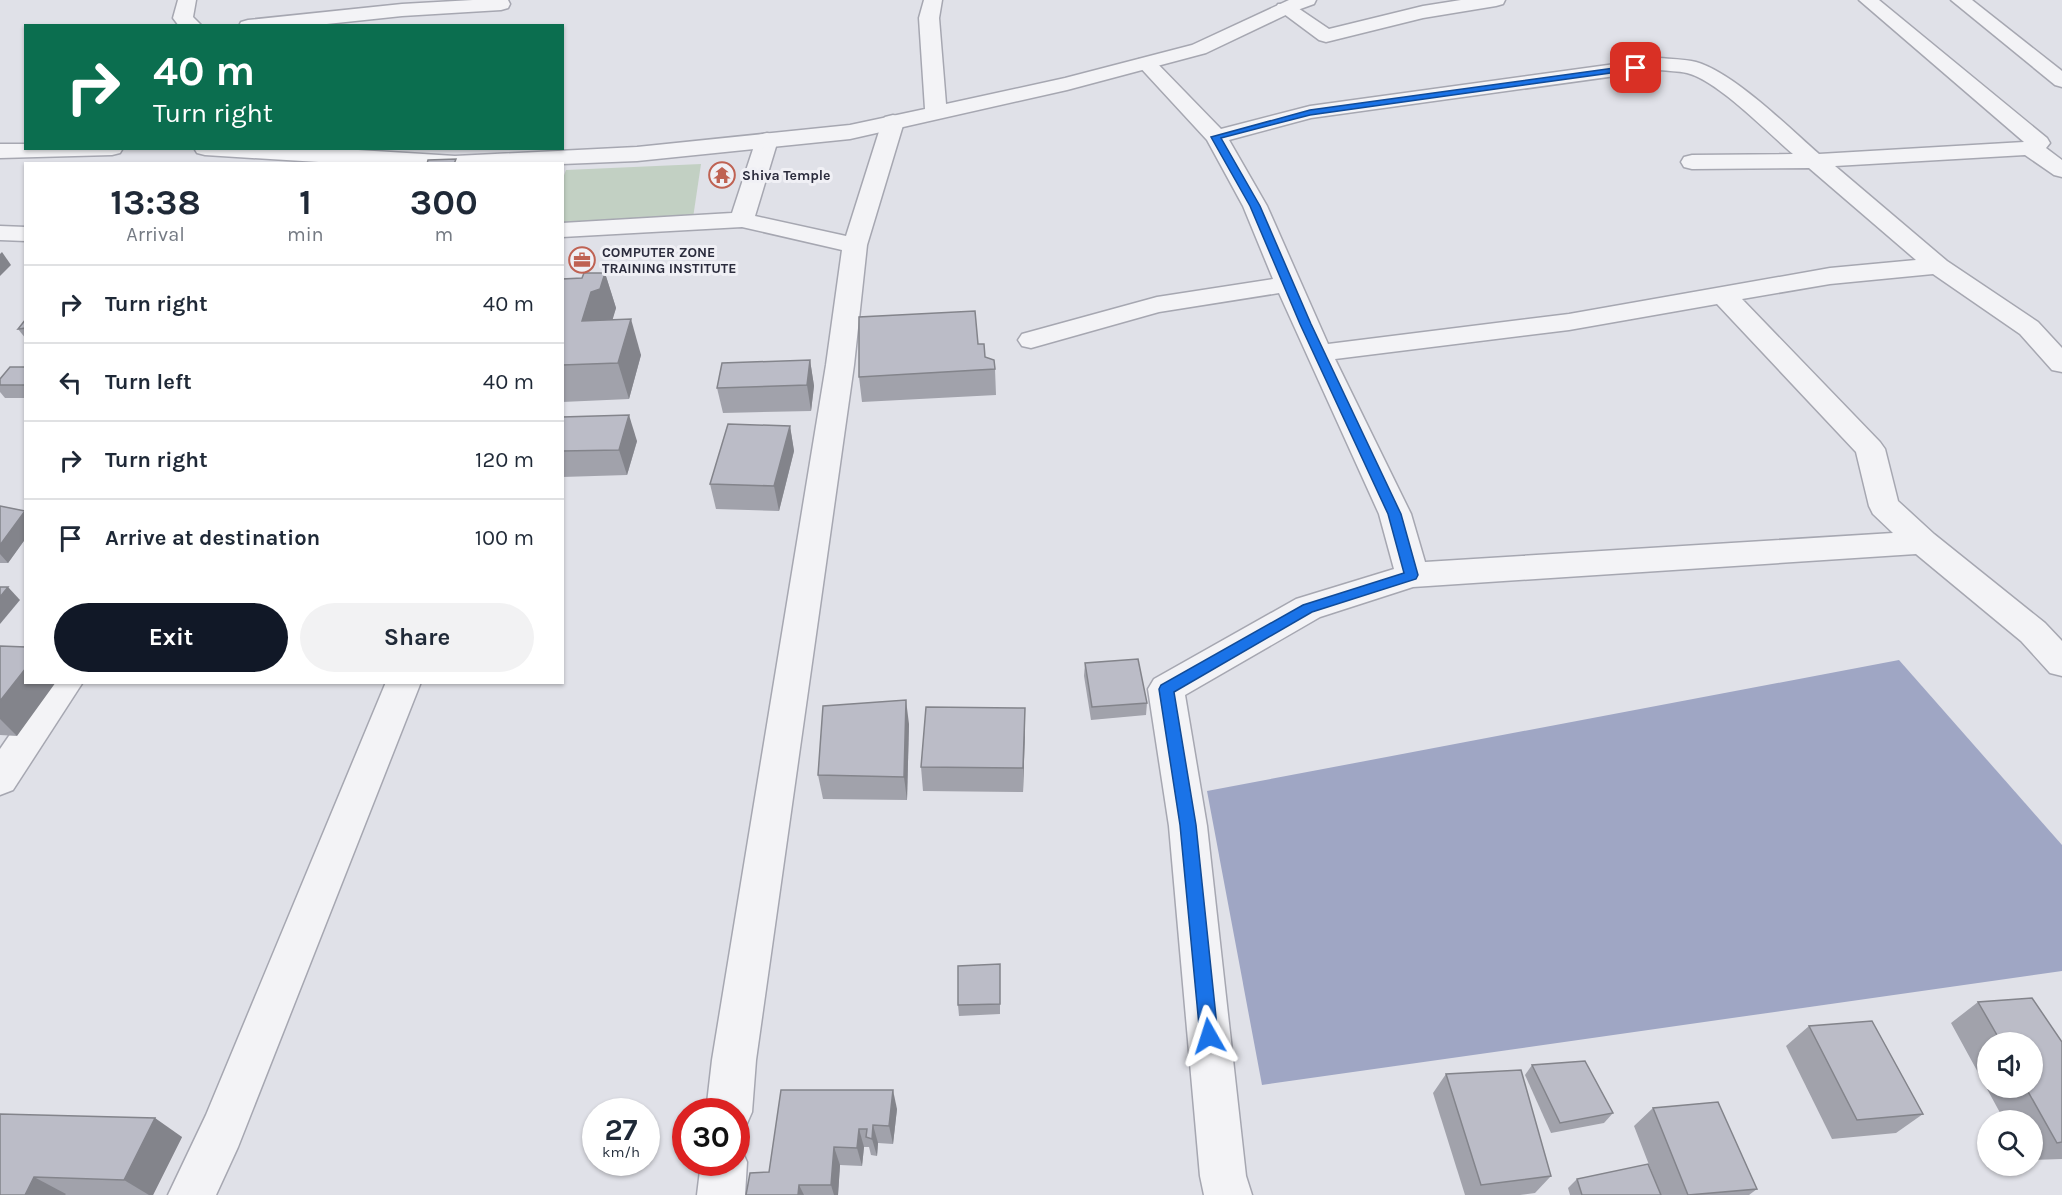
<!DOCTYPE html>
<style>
:root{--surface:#fff;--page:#f2f2f3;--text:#1f2937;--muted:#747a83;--line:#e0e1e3;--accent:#111827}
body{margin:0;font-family:Karla,sans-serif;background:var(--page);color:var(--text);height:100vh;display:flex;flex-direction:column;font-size:22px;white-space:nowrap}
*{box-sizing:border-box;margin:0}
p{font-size:20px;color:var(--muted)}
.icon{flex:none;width:33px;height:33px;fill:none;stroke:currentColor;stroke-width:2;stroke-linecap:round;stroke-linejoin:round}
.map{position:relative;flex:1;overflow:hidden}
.drawer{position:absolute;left:24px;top:162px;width:540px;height:522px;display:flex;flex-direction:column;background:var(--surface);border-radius:0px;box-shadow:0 2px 4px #0004}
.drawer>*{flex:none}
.guide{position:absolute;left:24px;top:24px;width:540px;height:126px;border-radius:0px;box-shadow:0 2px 4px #0004;background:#0b6e4f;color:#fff;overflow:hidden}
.fabs{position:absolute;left:1977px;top:1032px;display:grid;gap:12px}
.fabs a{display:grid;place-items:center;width:66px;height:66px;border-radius:50%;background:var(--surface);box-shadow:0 2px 4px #0004;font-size:30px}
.speed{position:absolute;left:582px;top:1098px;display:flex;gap:12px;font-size:30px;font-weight:700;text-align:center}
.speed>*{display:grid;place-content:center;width:78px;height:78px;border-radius:50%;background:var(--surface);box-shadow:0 2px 4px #0004;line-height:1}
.speed small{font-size:15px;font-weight:400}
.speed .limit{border:9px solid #d22;background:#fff;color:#111}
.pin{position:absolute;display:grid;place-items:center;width:51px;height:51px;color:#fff;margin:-26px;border-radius:12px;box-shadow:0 3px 9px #0006}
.me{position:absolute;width:66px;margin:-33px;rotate:354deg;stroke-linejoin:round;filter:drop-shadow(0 0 4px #0008)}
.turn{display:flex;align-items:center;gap:21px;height:126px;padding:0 30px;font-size:27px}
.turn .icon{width:78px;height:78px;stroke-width:2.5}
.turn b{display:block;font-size:42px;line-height:51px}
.eta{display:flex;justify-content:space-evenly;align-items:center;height:102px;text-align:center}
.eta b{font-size:36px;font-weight:700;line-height:42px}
.action{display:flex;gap:12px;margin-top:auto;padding:12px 30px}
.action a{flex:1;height:69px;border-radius:36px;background:var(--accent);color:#fff;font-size:24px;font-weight:700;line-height:69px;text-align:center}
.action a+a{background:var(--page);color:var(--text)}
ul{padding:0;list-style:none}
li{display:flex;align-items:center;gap:18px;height:78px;padding:0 30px;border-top:2px solid var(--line)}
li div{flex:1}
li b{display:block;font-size:22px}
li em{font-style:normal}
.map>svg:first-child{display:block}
.green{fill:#c2d0c3}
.water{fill:#9fa6c4}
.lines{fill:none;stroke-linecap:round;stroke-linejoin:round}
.minor-casing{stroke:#a6a7b1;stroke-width:3}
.tertiary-casing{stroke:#a6a7b1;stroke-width:3}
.minor{fill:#f3f3f6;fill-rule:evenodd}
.tertiary{fill:#f3f3f6;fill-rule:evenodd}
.wall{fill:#a1a2ab;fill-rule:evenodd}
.shaded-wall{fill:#83848b}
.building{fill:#bbbcc7;stroke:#83848b;stroke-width:1.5}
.route{fill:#1a73e8;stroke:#114b97;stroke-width:1.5}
.labels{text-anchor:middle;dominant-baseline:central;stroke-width:6;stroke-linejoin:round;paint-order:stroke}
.far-poi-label{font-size:14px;font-weight:bold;fill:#2b2c3d;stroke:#f0f0f5;text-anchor:start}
</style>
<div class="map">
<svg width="2062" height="1195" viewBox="0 0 2062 1195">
<rect width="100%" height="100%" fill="#e0e1e8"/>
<polygon class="green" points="701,164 693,218 563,222 563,178 566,170"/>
<polygon class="water" points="1899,660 2062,845 2062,971 1262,1085 1207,791"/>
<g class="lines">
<g class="minor-casing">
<g id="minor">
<polygon points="178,0 196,0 193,17 202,26 179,26 173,18"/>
<polygon points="473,0 508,0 510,4 508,8 501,10 402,16 308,26 239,26 241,22 248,20 402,4"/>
<polygon points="1461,0 1505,0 1503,4 1496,6 1423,18 1326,42 1319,40 1276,8 1278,4 1292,4 1329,29 1423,6"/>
<path d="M1859 0H1879L2047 138 2050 143 2046 148 2062 160V177L2054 175 2025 155 1835 166 1947 261 2038 322 2062 348V372L2052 370 2020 334 1933 274 1830 284 1742 299 1880 442 1885 449 1898 501 1934 534 2045 623 2062 641V676L2050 673 2021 641 1916 554 1413 587 1320 617 1185 695 1207 826 1246 1176 1252 1195H1204L1200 1176 1169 826 1148 689 1154 679 1296 599 1394 569 1379 514 1279 293 1159 312 1031 348 1022 346 1018 340 1022 334 1157 297 1273 279 1243 206 1207 140 1136 63 1139 59H1153L1221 129 1310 106 1659 58C1671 59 1684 59 1696 62 1734 73 1788 127 1819 154L2024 142ZM1659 70C1668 71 1678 71 1687 73 1717 80 1768 133 1793 154L1692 155 1684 157 1681 162 1684 167 1692 169 1809 168 1916 260 1830 268 1569 314 1328 344 1267 206 1229 140 1311 118ZM1717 304 1856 452 1869 506 1873 514 1893 533 1425 562 1411 514 1335 359 1569 330Z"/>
<polygon points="1951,0 1972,0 2062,71 2062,87 2055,85"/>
<polygon points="893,115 901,117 904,122 867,245 854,365 756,1060 752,1112 745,1128 736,1132 736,1112 706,1112 712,1060 826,365 842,250 742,227 562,237 562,223 732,213 756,140 759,135 767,133 775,135 778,140 755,216 846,236 882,122 885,117"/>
<polygon points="0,226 26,227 26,241 0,240"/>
<polygon points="46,682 83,682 13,790 0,795 0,749"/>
<polygon points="386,682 421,682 238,1147 216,1195 168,1195 206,1115"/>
<polygon points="736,1144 740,1146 747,1162 745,1195 697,1195 701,1162 736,1162"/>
</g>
</g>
<g class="tertiary-casing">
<g id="tertiary">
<polygon points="924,0 942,0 939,18 946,104 1065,78 1192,45 1289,0 1316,0 1314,4 1292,12 1206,53 1067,90 850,139 637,161 562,164 351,164 205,155 197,153 194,148 326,148 455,156 637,147 850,125 925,109 919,18"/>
<polygon points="0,144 26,144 26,148 123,148 120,153 112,155 0,158"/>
</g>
</g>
<use href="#minor" class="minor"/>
<use href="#tertiary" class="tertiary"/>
</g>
<g class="wall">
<polygon points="365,148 410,148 409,150 366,150"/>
<polygon points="605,273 616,308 612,320 641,355 629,399 562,402 562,279 582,278"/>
<polygon points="26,319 26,339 18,329"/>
<polygon points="978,344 985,357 995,369 996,395 862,402 859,377"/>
<polygon points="810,360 814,386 811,411 723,413 717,388"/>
<polygon points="26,367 26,398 5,398 0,392 0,379"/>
<polygon points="562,417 637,441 627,475 562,477"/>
<polygon points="790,426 794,451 779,511 716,509 710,484"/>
<polygon points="0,506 26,511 26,538 8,563 0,563"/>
<polygon points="0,646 17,736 0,735"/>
<polygon points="1085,663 1147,703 1146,715 1091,720 1084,676"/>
<polygon points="1025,708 1023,792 923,791 921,767"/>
<polygon points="909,724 907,800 823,799 818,775"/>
<polygon points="1000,964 1000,1014 959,1016 958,1005"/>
<path d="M1978 1002 2062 1042V1159L2032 1160V1120H2004L1951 1023ZM1988 1042H2032V1088H1988Z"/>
<polygon points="1809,1026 1923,1114 1896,1133 1832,1139 1786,1046"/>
<polygon points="1532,1065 1613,1113 1604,1123 1551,1133 1525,1075"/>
<polygon points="1446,1074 1551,1176 1535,1193 1520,1195 1465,1195 1433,1093"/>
<polygon points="1653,1108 1757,1189 1749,1195 1570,1195 1568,1188 1577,1179 1658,1188 1634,1126"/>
<polygon points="897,1109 893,1144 878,1143 877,1156 871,1155 869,1147 864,1147 862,1166 840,1165 838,1195 746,1195 769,1172"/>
<polygon points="0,1114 182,1137 153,1195 0,1195"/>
</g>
<g class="shaded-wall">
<polygon points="2,252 11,265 0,276 0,254"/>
<polygon points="605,273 616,308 611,325 582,321 591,292"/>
<polygon points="631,319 641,355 629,399 618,363"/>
<polygon points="810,360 814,386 811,411 807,385"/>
<polygon points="629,415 637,441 627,475 619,450"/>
<polygon points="790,426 794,451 779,511 774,486"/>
<polygon points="25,511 26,538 8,563 0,554 0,545"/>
<polygon points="8,587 20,600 0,624 0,597"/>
<polygon points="26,668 26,682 56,682 17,736 0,719 0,701"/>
<polygon points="906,700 909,724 907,800 904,777"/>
<polygon points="1025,708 1025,732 1023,792 1023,768"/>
<polygon points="893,1090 897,1109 893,1144 889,1126"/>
<polygon points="155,1118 182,1137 153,1195 149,1195 124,1180"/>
<polygon points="873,1125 878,1143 877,1156 872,1139"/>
<polygon points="859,1129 864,1147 862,1166 857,1148"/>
<polygon points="834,1147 840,1165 838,1195 834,1195 831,1185"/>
<polygon points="34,1177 66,1194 65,1195 25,1195"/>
<polygon points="799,1185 804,1195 798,1195"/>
</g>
<g class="building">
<polygon points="456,159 454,164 427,164 428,160"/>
<polygon points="584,273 605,273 600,289 591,292 582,321 631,319 618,363 562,365 562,279 582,278"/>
<polygon points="975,311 978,344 984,344 985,357 994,360 995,369 859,377 859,317"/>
<polygon points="26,319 26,328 18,329"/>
<polygon points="810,360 807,385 717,388 722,363"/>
<polygon points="10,367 26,367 26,385 0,385 0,379"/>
<polygon points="629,415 619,450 562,451 562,417"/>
<polygon points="728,424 790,426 774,486 710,484"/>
<polygon points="0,506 25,511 0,545"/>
<polygon points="0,587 8,587 0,597"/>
<polygon points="0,646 26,647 26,668 0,701"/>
<polygon points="1138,659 1147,703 1092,707 1085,663"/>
<polygon points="906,700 904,777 818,775 823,706"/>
<polygon points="926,707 1025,708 1023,768 921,767"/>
<polygon points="1000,964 1000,1004 958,1005 958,966"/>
<polygon points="2032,998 2062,1042 2062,1142 2057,1143 2026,1088 2032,1088 2032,1042 2001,1042 1978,1002"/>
<polygon points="1872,1021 1923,1114 1857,1120 1809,1026"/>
<polygon points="1585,1061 1613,1113 1560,1123 1532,1065"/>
<polygon points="1521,1070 1551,1176 1481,1185 1446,1074"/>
<polygon points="781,1090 893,1090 889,1126 873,1125 872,1139 866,1137 867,1129 859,1129 857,1148 834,1147 831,1185 799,1185 798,1195 746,1195 750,1173 769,1172"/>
<polygon points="1718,1102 1757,1189 1688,1195 1653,1108"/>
<polygon points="0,1114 155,1118 124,1180 34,1177 25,1195 0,1195"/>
<polygon points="1648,1164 1661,1195 1582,1195 1577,1179"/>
</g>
<polygon class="route" points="1636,65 1639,66 1639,69 1310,115 1221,138 1260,206 1311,324 1401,514 1418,575 1416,579 1312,612 1174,692 1196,825 1218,1036 1215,1042 1209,1045 1203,1042 1200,1036 1180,825 1159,689 1161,685 1303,605 1404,573 1388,514 1300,324 1250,206 1211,137 1310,110"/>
<defs>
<g id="temple-ring" transform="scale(1.35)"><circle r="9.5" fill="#f0f0f5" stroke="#bf6253" stroke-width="1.5"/><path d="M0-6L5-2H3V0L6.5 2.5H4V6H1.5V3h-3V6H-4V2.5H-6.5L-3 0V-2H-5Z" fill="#bf6253"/></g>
<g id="office-ring" transform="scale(1.35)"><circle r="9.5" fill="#f0f0f5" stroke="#bf6253" stroke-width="1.5"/><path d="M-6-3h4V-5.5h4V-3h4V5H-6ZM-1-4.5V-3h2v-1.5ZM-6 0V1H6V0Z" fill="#bf6253"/></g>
</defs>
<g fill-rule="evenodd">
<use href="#temple-ring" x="722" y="175"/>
<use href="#office-ring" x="582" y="260"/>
</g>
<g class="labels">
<g class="far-poi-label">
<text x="742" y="175">Shiva Temple</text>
<text x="602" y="252">COMPUTER ZONE<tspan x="602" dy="16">TRAINING INSTITUTE</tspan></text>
</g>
</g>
</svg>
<div class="fabs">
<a><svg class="icon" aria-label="sound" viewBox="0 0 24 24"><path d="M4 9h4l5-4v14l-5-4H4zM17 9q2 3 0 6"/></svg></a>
<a><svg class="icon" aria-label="search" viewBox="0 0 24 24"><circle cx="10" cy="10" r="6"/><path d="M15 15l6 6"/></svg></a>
</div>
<div class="speed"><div>27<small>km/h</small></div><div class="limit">30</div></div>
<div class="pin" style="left:1636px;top:68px;background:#d93025"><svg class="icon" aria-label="arrive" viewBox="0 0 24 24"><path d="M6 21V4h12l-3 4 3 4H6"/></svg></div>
<svg class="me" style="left:1209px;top:1036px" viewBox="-20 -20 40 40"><path d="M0-17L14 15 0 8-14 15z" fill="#1a73e8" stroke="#fff" stroke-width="4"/></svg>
<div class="guide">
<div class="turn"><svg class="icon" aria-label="right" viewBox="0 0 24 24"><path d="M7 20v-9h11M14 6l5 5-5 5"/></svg><div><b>40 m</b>Turn right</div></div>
</div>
<section class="drawer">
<div class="eta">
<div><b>13:38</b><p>Arrival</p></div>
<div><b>1</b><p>min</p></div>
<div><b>300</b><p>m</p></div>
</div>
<ul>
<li><svg class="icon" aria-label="right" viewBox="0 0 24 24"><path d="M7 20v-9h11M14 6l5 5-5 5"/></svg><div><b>Turn right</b></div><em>40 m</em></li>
<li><svg class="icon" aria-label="left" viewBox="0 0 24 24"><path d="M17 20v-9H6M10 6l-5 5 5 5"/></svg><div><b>Turn left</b></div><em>40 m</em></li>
<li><svg class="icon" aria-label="right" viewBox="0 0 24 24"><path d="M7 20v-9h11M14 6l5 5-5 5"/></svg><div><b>Turn right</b></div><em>120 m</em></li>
<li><svg class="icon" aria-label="arrive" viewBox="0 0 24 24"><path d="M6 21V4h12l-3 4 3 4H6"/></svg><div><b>Arrive at destination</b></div><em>100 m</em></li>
</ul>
<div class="action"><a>Exit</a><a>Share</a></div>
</section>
</div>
